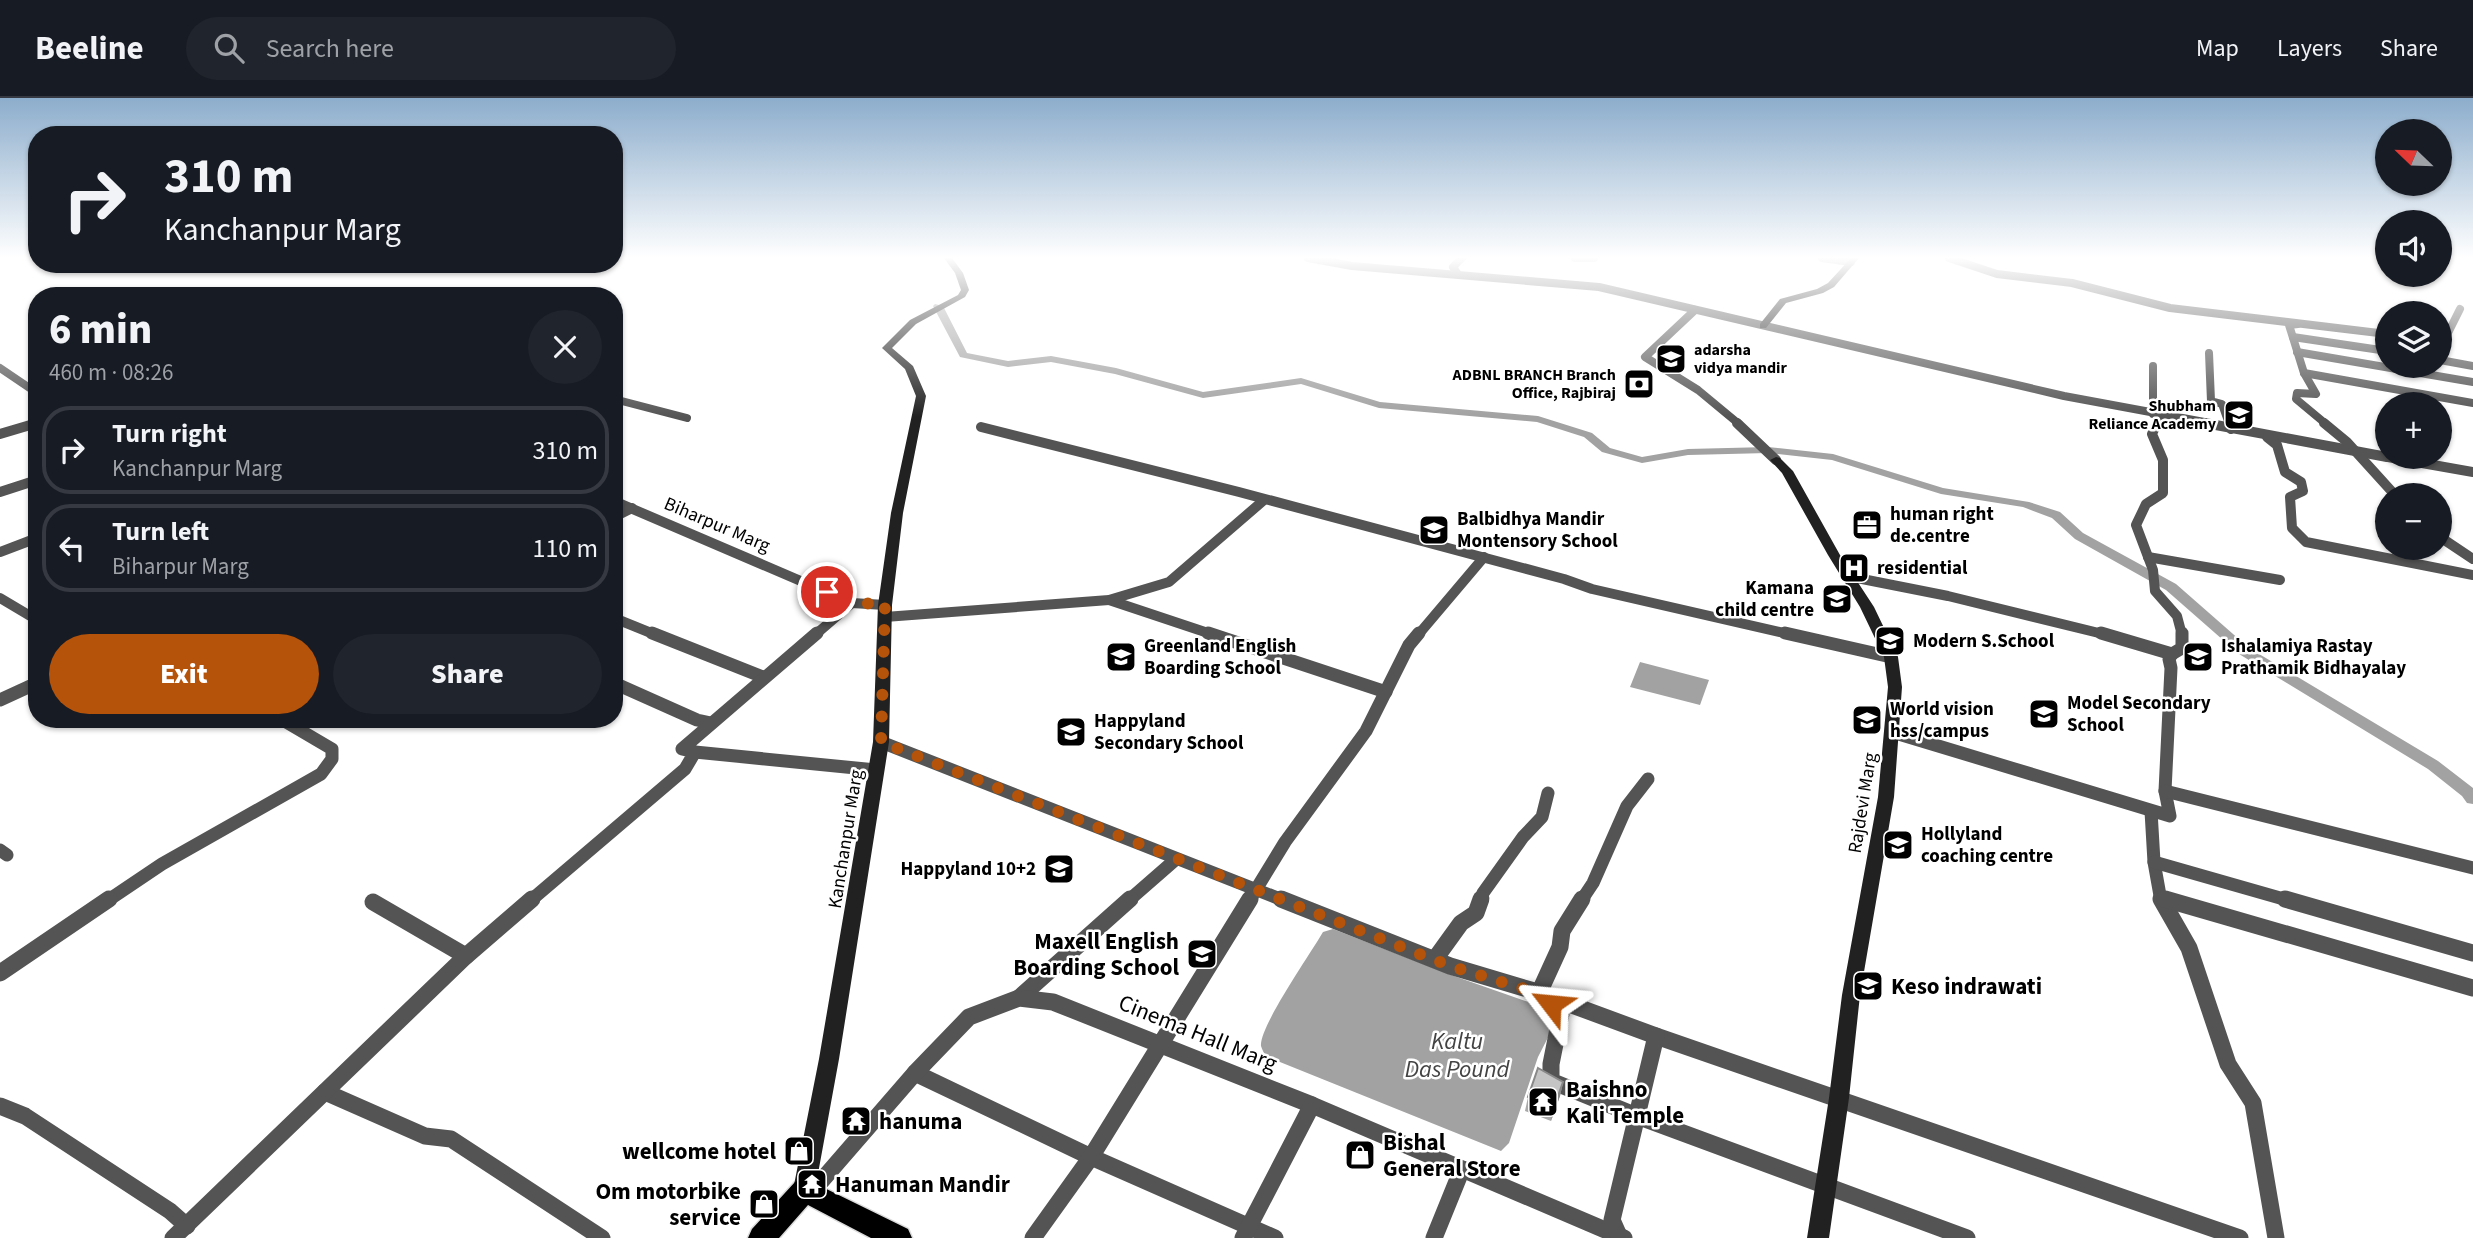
<!DOCTYPE html>
<meta charset="utf-8">
<style>
:root{--surface:#171b24;--page:#20242c;--text:#f1f3f6;--muted:#9ea1a6;--line:#363941;--accent:#b45309}
body{margin:0;font-family:"Source Sans 3",sans-serif;background:var(--page);color:var(--text);height:100vh;display:flex;flex-direction:column;font-size:26px;white-space:nowrap}
*{box-sizing:border-box;margin:0}
p{font-size:23px;color:var(--muted)}
.icon{flex:none;width:38px;height:38px;fill:none;stroke:currentColor;stroke-width:2;stroke-linecap:round;stroke-linejoin:round}
.map{position:relative;flex:1;overflow:hidden}
.sheet{position:absolute;left:28px;top:189px;width:595px;height:441px;display:flex;flex-direction:column;background:var(--surface);border-radius:28px;box-shadow:0 2px 5px #0004}
.sheet>*{flex:none}
.guide{position:absolute;left:28px;top:28px;width:595px;height:147px;border-radius:28px;box-shadow:0 2px 5px #0004;background:#171b24;color:var(--text);overflow:hidden}
.needle{width:46px;rotate:293deg}
.controls{position:absolute;left:2375px;top:21px;display:grid;gap:14px}
.controls a{display:grid;place-items:center;width:77px;height:77px;border-radius:50%;background:var(--surface);box-shadow:0 2px 5px #0004;font-size:35px}
.pin{position:absolute;display:grid;place-items:center;width:60px;height:60px;color:#fff;margin:-30px;border:4px solid #fff;border-radius:50%;box-shadow:0 2px 7px #0007}
.me{position:absolute;width:77px;margin:-38px;rotate:299deg;stroke-linejoin:round;filter:drop-shadow(0 0 5px #0008)}
.turn{display:flex;align-items:center;gap:24px;height:147px;padding:0 21px;font-size:32px}
.turn .icon{width:91px;height:91px;stroke-width:2.5}
.turn b{display:block;font-size:49px;line-height:60px}
.round{display:grid;place-items:center;flex:none;width:74px;height:74px;border-radius:37px;background:var(--page)}
.headline{display:flex;align-items:center;justify-content:space-between;height:119px;padding:0 21px}
h1{font-size:42px;font-weight:800;line-height:52px}
.action{display:flex;gap:14px;margin-top:auto;padding:14px 21px}
.action a{flex:1;height:80px;border-radius:42px;background:var(--accent);color:#fff;font-size:28px;font-weight:800;line-height:80px;text-align:center}
.action a+a{background:var(--page);color:var(--text)}
ul{padding:0;list-style:none}
li{display:flex;align-items:center;gap:21px;height:88px;margin:0 14px 10px;padding:0 7px;border:4px solid var(--line);border-radius:28px}
li div{flex:1}
li b{display:block;font-size:26px}
li em{font-style:normal}
header{display:flex;align-items:center;gap:42px;box-sizing:border-box;height:98px;padding:0 35px;background:var(--surface);border-bottom:2px solid var(--line)}
header strong{font-size:33px}
nav{display:flex;gap:38px;margin-inline-start:auto;font-size:24px}
.search{width:490px;height:63px;background:var(--page);display:flex;align-items:center;gap:18px;box-sizing:border-box;padding:0 24px;border-radius:38px;color:var(--muted);font-size:26px}
.map>svg:first-child{display:block}
.water{fill:#a2a2a2}
.lines{fill:none;stroke-linecap:round;stroke-linejoin:round}
.canal{fill:#a2a2a2;fill-rule:evenodd}
.primary-casing{stroke:#dbdbdb;stroke-width:3}
.street-far3{stroke:#545454;stroke-width:8}
.street-far2{stroke:#545454;stroke-width:10}
.street-far1{stroke:#545454;stroke-width:13}
.street{stroke:#545454;stroke-width:17}
.secondary{fill:#212121;fill-rule:evenodd}
.primary{fill:#000;fill-rule:evenodd}
.wall{fill:#a9a9a9}
.shaded-wall{fill:#898989}
.building{fill:#c4c4c4;stroke:#898989;stroke-width:2}
.route{stroke:#b45309;stroke-width:12;stroke-dasharray:0 21.6}
.labels{text-anchor:middle;dominant-baseline:central;stroke-width:5;stroke-linejoin:round;paint-order:stroke}
.far-poi-label{font-size:16px;font-weight:bold;fill:#000;stroke:#fff;text-anchor:end}
.poi-label{font-size:19px;font-weight:bold;fill:#000;stroke:#fff;text-anchor:start}
.street-label{font-size:19px;fill:#000;stroke:#fff}
.near-poi-label{font-size:23px;font-weight:bold;fill:#000;stroke:#fff;text-anchor:start}
.near-street-label{font-size:23px;fill:#000;stroke:#fff}
.near-water-label{font-size:24px;font-style:italic;fill:#434343;stroke:#fff}
</style>
<header>
<strong>Beeline</strong>
<div class="search"><svg class="icon" aria-label="search" viewBox="0 0 24 24"><circle cx="10" cy="10" r="6"/><path d="M15 15l6 6"/></svg>Search here</div>
<nav><a>Map</a><a>Layers</a><a>Share</a></nav>
</header>
<div class="map">
<svg width="2473" height="1140" viewBox="0 0 2473 1140">
<rect width="100%" height="100%" fill="#fff"/>
<g class="water">
<polygon points="1640,564 1709,582 1700,607 1630,589"/>
<path d="M1333 831 1454 878 1551 912 1558 920 1538 959 1509 1045 1501 1053 1265 958C1264 955 1262 951 1261 948 1259 929 1311 855 1323 834Z"/>
</g>
<g class="lines">
<polygon class="canal" points="935,206 943,208 967,255 1008,263 1051,258 1116,270 1203,294 1301,280 1380,304 1538,318 1592,335 1610,350 1642,359 1688,351 1768,349 1833,356 1943,390 2029,404 2060,414 2083,435 2176,486 2249,550 2438,663 2473,690 2473,706 2467,705 2462,698 2428,671 2239,556 2166,492 2075,441 2052,420 2023,409 1941,396 1832,362 1768,355 1688,357 1642,365 1602,354 1584,339 1537,324 1379,310 1301,286 1203,300 1115,276 1051,264 1008,269 960,259 933,208"/>
<g class="primary-casing">
<polygon id="primary" points="804,1080 908,1131 912,1140 871,1140 808,1107 779,1140 748,1140 752,1131 795,1084"/>
</g>
<g class="street-far3">
<polyline points="1308,160 1352,168 1599,189 2064,298 2215,326"/>
<polyline points="1575,160 1594,160"/>
<polyline points="1822,160 1851,164"/>
<polyline points="1949,160 1997,176 2072,185 2170,210 2387,236"/>
<polyline points="1457,175 1453,169 1462,160"/>
<polyline points="1695,212 1645,259 1698,292 1739,326"/>
<polyline points="2298,226 2289,227 2304,275 2316,296 2297,295 2296,301 2326,326"/>
<polyline points="2440,237 2447,237 2460,211"/>
<polyline points="2293,239 2387,253"/>
<polyline points="2297,254 2473,284"/>
<polyline points="2209,255 2211,303 2222,306 2229,326"/>
<polyline points="2440,262 2473,268"/>
<polyline points="2153,268 2153,316"/>
<polyline points="0,270 37,295"/>
<polyline points="2304,275 2473,305"/>
<polyline points="614,301 687,320"/>
<polyline points="32,326 37,325"/>
<polyline points="2157,326 2161,317"/>
</g>
<g class="street-far2">
<polyline points="1737,325 1776,362"/>
<polyline points="2157,325 2152,336 2163,362 2163,395 2146,406 2136,427 2153,472 2155,493 2177,518 2182,537"/>
<polyline points="2205,325 2387,359"/>
<polyline points="2229,325 2231,331"/>
<polyline points="2324,325 2347,344 2395,397"/>
<polyline points="981,329 1239,394 1564,481 1592,491 1793,537"/>
<polyline points="0,336 37,325"/>
<polyline points="2267,339 2277,347 2285,374 2301,384 2303,393 2290,399 2292,430 2306,444 2473,477"/>
<polyline points="2388,359 2473,374"/>
<polyline points="0,394 37,382"/>
<polyline points="614,403 852,505 885,507"/>
<polyline points="614,419 632,410"/>
<polyline points="2440,439 2473,461"/>
<polyline points="0,454 37,440"/>
<polyline points="2148,459 2280,482"/>
<polyline points="1847,478 1948,498 2107,537"/>
<polyline points="0,500 37,522"/>
<polyline points="1109,502 1214,537"/>
<polyline points="885,519 1109,502 1169,484 1264,402"/>
<polyline points="614,520 656,537"/>
<polyline points="815,537 852,505"/>
<polyline points="1418,537 1484,459"/>
</g>
<g class="street-far1">
<polyline points="652,535 763,579"/>
<polyline points="1208,535 1386,594"/>
<polyline points="1785,535 1891,559"/>
<polyline points="2172,556 2182,550 2182,535"/>
<polyline points="614,585 697,622 711,625"/>
<polyline points="0,602 37,585"/>
<polyline points="1892,634 2170,718 2165,693 2171,570 2169,561 2172,556 2101,535"/>
<polyline points="881,644 1285,803"/>
<polyline points="695,654 876,672"/>
<polyline points="2165,693 2473,770"/>
<polyline points="2151,713 2154,764 2161,803"/>
<polyline points="0,752 7,757"/>
<polyline points="2154,764 2291,803"/>
<polyline points="2160,800 2171,803"/>
<polyline points="107,803 162,766 321,676 332,661 332,651 281,621"/>
<polyline points="530,803 685,671 695,654 682,651 817,535"/>
<polyline points="1128,803 1175,762"/>
<polyline points="1249,803 1285,744 1366,633 1409,547 1419,535"/>
<polyline points="1480,803 1483,795 1523,739 1542,719 1548,695"/>
<polyline points="1581,803 1593,785 1627,708 1648,681"/>
</g>
<g class="street">
<polyline points="1281,801 1450,868 1534,893 1656,938 2240,1140"/>
<polyline points="2161,801 2189,850 2228,966 2253,1005 2276,1140"/>
<polyline points="2165,801 2473,890"/>
<polyline points="2285,801 2473,855"/>
<polyline points="373,804 466,858"/>
<polyline points="1435,861 1461,825 1476,815 1481,801"/>
<polyline points="0,875 109,801"/>
<polyline points="1539,895 1560,849 1562,833 1582,801"/>
<polyline points="1019,900 1130,801"/>
<polyline points="1545,900 1561,916 1551,966 1551,983 1637,1018 1967,1140"/>
<polyline points="915,975 1091,1059 1275,1140"/>
<polyline points="325,994 425,1038 451,1041 602,1140"/>
<polyline points="0,1008 25,1018 170,1113 187,1128"/>
<polyline points="810,1096 915,975 969,919 1019,900 1053,904 1312,1007 1624,1140"/>
<polyline points="173,1140 466,858 532,801"/>
<polyline points="1033,1140 1091,1059 1250,801"/>
<polyline points="1243,1140 1312,1007"/>
<polyline points="1434,1140 1462,1071"/>
<polyline points="1620,1140 1612,1122 1656,938"/>
</g>
<g class="secondary">
<polygon points="944,160 952,160 963,175 969,192 965,199 916,226 892,250 913,268 926,298 903,415 892,507 889,644 839,961 815,1092 811,1099 804,1102 797,1099 793,1092 819,961 873,644 878,507 891,415 916,298 905,271 882,250 910,222 958,197 961,192 955,175"/>
<polygon points="1851,160 1859,160 1834,189 1823,195 1786,205 1766,230 1760,230 1760,226 1780,201 1817,191 1828,185"/>
<polygon points="1776,359 1780,360 1793,373 1840,457 1874,509 1898,559 1902,589 1894,699 1860,897 1849,1000 1829,1140 1807,1140 1829,1000 1842,897 1878,699 1888,589 1884,559 1860,509 1828,457 1782,375 1770,362"/>
</g>
<use href="#primary" class="primary"/>
</g>
<polygon class="wall" points="1563,984 1560,998 1551,1023 1525,1013 1528,999"/>
<polygon class="shaded-wall" points="1563,984 1560,998 1551,1023 1554,1009"/>
<polygon class="building" points="1538,970 1563,984 1554,1009 1528,999"/>
<linearGradient id="sky" x2="0" y2="1"><stop stop-color="#8cadcc"/><stop offset="0.5" stop-color="#fff"/><stop offset="1" stop-color="#fff" stop-opacity="0"/></linearGradient>
<rect width="2473" height="319" fill="url(#sky)"/>
<g class="lines">
<polyline class="route" points="827,494 852,505 885,506 881,644 1450,868 1541,896 1551,906"/>
</g>
<defs>
<g id="school-square" transform="scale(1.575)"><rect x="-9" y="-9" width="18" height="18" rx="4" fill="#000" stroke="#fff"/><path d="M0-5L7-2L0 1L-7-2ZM-4 1L0 2.5L4 1V4Q0 6-4 4Z" fill="#fff"/></g>
<g id="bank-square" transform="scale(1.575)"><rect x="-9" y="-9" width="18" height="18" rx="4" fill="#000" stroke="#fff"/><path d="M-6-4H6V4H-6ZM0-2.3a2.3 2.3 0 1 0 0 4.6a2.3 2.3 0 1 0 0-4.6Z" fill="#fff"/></g>
<g id="office-square" transform="scale(1.575)"><rect x="-9" y="-9" width="18" height="18" rx="4" fill="#000" stroke="#fff"/><path d="M-6-3h4V-5.5h4V-3h4V5H-6ZM-1-4.5V-3h2v-1.5ZM-6 0V1H6V0Z" fill="#fff"/></g>
<g id="hospital-square" transform="scale(1.575)"><rect x="-9" y="-9" width="18" height="18" rx="4" fill="#000" stroke="#fff"/><path d="M-5-5h3v3.5h4V-5h3V5h-3V1.5h-4V5h-3Z" fill="#fff"/></g>
<g id="temple-square" transform="scale(1.575)"><rect x="-9" y="-9" width="18" height="18" rx="4" fill="#000" stroke="#fff"/><path d="M0-6L5-2H3V0L6.5 2.5H4V6H1.5V3h-3V6H-4V2.5H-6.5L-3 0V-2H-5Z" fill="#fff"/></g>
<g id="shop-square" transform="scale(1.575)"><rect x="-9" y="-9" width="18" height="18" rx="4" fill="#000" stroke="#fff"/><path d="M-5-2.5h2.3a2.7 3.5 0 0 1 5.4 0H5L5.5 6h-11ZM-1.5-2.5h3a1.5 2.3 0 0 0-3 0Z" fill="#fff"/></g>
</defs>
<g fill-rule="evenodd">
<use href="#school-square" x="1671" y="261"/>
<use href="#bank-square" x="1639" y="286"/>
<use href="#school-square" x="2239" y="317"/>
<use href="#office-square" x="1867" y="427"/>
<use href="#school-square" x="1434" y="432"/>
<use href="#hospital-square" x="1854" y="470"/>
<use href="#school-square" x="1837" y="501"/>
<use href="#school-square" x="1890" y="543"/>
<use href="#school-square" x="1121" y="559"/>
<use href="#school-square" x="2198" y="559"/>
<use href="#school-square" x="2044" y="616"/>
<use href="#school-square" x="1867" y="622"/>
<use href="#school-square" x="1071" y="634"/>
<use href="#school-square" x="1898" y="747"/>
<use href="#school-square" x="1059" y="771"/>
<use href="#school-square" x="1202" y="856"/>
<use href="#school-square" x="1868" y="888"/>
<use href="#temple-square" x="1543" y="1004"/>
<use href="#temple-square" x="856" y="1023"/>
<use href="#shop-square" x="799" y="1053"/>
<use href="#shop-square" x="1360" y="1057"/>
<use href="#temple-square" x="812" y="1086"/>
<use href="#shop-square" x="764" y="1106"/>
</g>
<g class="labels">
<g class="far-poi-label">
<text x="1694" y="252" text-anchor="start">adarsha<tspan x="1694" dy="18">vidya mandir</tspan></text>
<text x="1616" y="277">ADBNL BRANCH Branch<tspan x="1616" dy="18">Office, Rajbiraj</tspan></text>
<text x="2216" y="308">Shubham<tspan x="2216" dy="18">Reliance Academy</tspan></text>
</g>
<g class="poi-label">
<text x="1890" y="416">human right<tspan x="1890" dy="22">de.centre</tspan></text>
<text x="1457" y="421">Balbidhya Mandir<tspan x="1457" dy="22">Montensory School</tspan></text>
<text x="1877" y="470">residential</text>
<text x="1814" y="490" text-anchor="end">Kamana<tspan x="1814" dy="22">child centre</tspan></text>
<text x="1913" y="543">Modern S.School</text>
<text x="1144" y="548">Greenland English<tspan x="1144" dy="22">Boarding School</tspan></text>
<text x="2221" y="548">Ishalamiya Rastay<tspan x="2221" dy="22">Prathamik Bidhayalay</tspan></text>
<text x="2067" y="605">Model Secondary<tspan x="2067" dy="22">School</tspan></text>
<text x="1890" y="611">World vision<tspan x="1890" dy="22">hss/campus</tspan></text>
<text x="1094" y="623">Happyland<tspan x="1094" dy="22">Secondary School</tspan></text>
<text x="1921" y="736">Hollyland<tspan x="1921" dy="22">coaching centre</tspan></text>
<text x="1036" y="771" text-anchor="end">Happyland 10+2</text>
</g>
<g class="street-label">
<text transform="translate(717 427) rotate(23)">Biharpur Marg</text>
<text transform="translate(1863 705) rotate(-81)">Rajdevi Marg</text>
<text transform="translate(846 741) rotate(-81)">Kanchanpur Marg</text>
</g>
<g class="near-poi-label">
<text x="1179" y="843" text-anchor="end">Maxell English<tspan x="1179" dy="26">Boarding School</tspan></text>
<text x="1891" y="888">Keso indrawati</text>
<text x="1566" y="991">Baishno<tspan x="1566" dy="26">Kali Temple</tspan></text>
<text x="879" y="1023">hanuma</text>
<text x="1383" y="1044">Bishal<tspan x="1383" dy="26">General Store</tspan></text>
<text x="776" y="1053" text-anchor="end">wellcome hotel</text>
<text x="835" y="1086">Hanuman Mandir</text>
<text x="741" y="1093" text-anchor="end">Om motorbike<tspan x="741" dy="26">service</tspan></text>
</g>
<g class="near-street-label">
<text transform="translate(1198 935) rotate(22)">Cinema Hall Marg</text>
</g>
<g class="near-water-label">
<text x="1457" y="943">Kaltu<tspan x="1457" dy="28">Das Pound</tspan></text>
</g>
</g>
</svg>
<div class="controls">
<a><svg class="needle" viewBox="-14 -14 28 28"><path d="M0-13l5 13h-10z" fill="#e53935"/><path d="M0 13l5-13h-10z" fill="#9ea1a6"/></svg></a>
<a><svg class="icon" aria-label="sound" viewBox="0 0 24 24"><path d="M4 9h4l5-4v14l-5-4H4zM17 9q2 3 0 6"/></svg></a>
<a><svg class="icon" aria-label="layers" viewBox="0 0 24 24"><path d="M12 4l9 5-9 5-9-5zM3 14l9 5 9-5"/></svg></a>
<a>+</a>
<a>−</a>
</div>
<div class="pin" style="left:827px;top:494px;background:#d93025"><svg class="icon" aria-label="arrive" viewBox="0 0 24 24"><path d="M6 21V4h12l-3 4 3 4H6"/></svg></div>
<svg class="me" style="left:1551px;top:906px" viewBox="-20 -20 40 40"><path d="M0-17L14 15 0 8-14 15z" fill="#b45309" stroke="#fff" stroke-width="4"/></svg>
<div class="guide">
<div class="turn"><svg class="icon" aria-label="right" viewBox="0 0 24 24"><path d="M7 20v-9h11M14 6l5 5-5 5"/></svg><div><b>310 m</b>Kanchanpur Marg</div></div>
</div>
<section class="sheet">
<div class="headline"><div><h1>6 min</h1><p>460 m · 08:26</p></div><a class="round"><svg class="icon" aria-label="close" viewBox="0 0 24 24"><path d="M6 6l12 12M18 6L6 18"/></svg></a></div>
<ul>
<li><svg class="icon" aria-label="right" viewBox="0 0 24 24"><path d="M7 20v-9h11M14 6l5 5-5 5"/></svg><div><b>Turn right</b><p>Kanchanpur Marg</p></div><em>310 m</em></li>
<li><svg class="icon" aria-label="left" viewBox="0 0 24 24"><path d="M17 20v-9H6M10 6l-5 5 5 5"/></svg><div><b>Turn left</b><p>Biharpur Marg</p></div><em>110 m</em></li>
</ul>
<div class="action"><a>Exit</a><a>Share</a></div>
</section>
</div>
